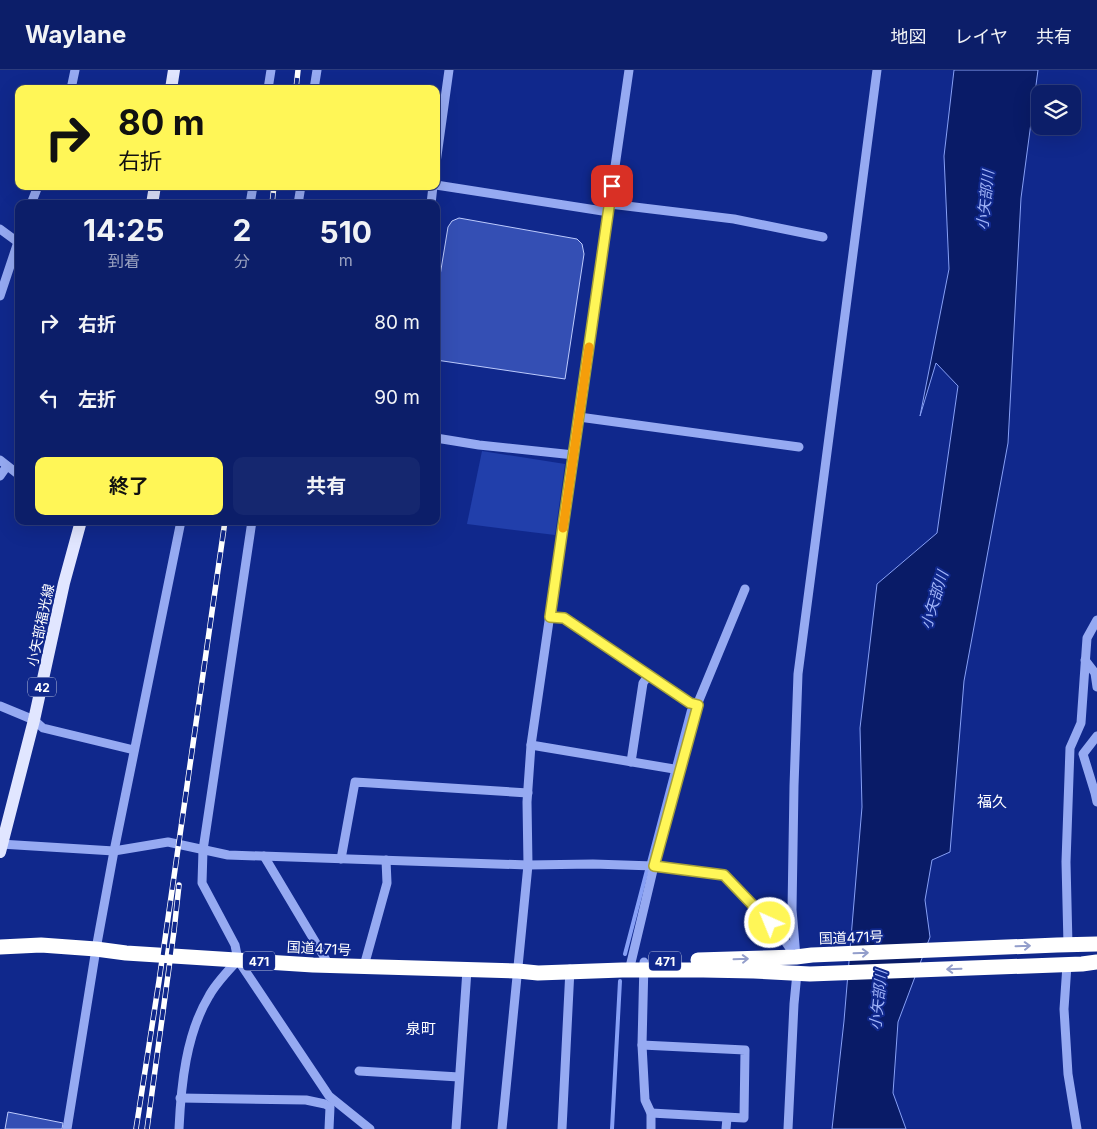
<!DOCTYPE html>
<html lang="ja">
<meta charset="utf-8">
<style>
:root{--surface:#0c1e69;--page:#15276f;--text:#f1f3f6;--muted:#9aa2c0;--line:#2c3c7d;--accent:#fff657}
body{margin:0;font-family:Inter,"Noto Sans JP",sans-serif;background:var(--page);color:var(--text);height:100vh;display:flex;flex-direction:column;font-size:19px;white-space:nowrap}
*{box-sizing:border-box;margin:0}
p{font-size:16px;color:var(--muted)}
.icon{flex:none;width:28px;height:28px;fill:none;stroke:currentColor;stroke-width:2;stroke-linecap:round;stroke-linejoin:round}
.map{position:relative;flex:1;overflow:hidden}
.panel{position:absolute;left:15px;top:130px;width:425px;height:325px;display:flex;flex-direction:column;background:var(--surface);border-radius:10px;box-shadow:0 5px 20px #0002,0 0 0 1px var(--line)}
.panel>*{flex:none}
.guide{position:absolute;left:15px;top:15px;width:425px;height:105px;border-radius:10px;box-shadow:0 5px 20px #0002,0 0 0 1px var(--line);background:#fff657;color:#111;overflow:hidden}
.buttons{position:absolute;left:1031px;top:15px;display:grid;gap:10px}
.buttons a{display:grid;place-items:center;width:50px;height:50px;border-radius:10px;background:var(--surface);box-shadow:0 5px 20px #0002,0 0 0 1px var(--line);font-size:25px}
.pin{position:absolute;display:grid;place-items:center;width:42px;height:42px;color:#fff;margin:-21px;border-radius:10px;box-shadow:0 2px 8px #0006}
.me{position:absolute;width:55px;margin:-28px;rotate:316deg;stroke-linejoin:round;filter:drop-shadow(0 0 4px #0008)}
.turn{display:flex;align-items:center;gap:18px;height:105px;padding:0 20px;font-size:22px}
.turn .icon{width:65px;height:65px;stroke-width:2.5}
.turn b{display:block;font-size:35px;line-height:42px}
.eta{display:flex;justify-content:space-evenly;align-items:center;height:85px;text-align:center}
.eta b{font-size:30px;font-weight:700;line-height:35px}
.primary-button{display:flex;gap:10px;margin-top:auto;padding:10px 20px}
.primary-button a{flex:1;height:58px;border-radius:10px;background:var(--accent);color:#111;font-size:20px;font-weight:700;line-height:58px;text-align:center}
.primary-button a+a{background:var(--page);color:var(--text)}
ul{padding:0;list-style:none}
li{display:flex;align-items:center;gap:15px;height:75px;padding:0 20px}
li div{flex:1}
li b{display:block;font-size:19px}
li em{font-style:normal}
header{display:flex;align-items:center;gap:30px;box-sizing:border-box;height:70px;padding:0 25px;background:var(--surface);border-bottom:1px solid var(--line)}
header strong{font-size:24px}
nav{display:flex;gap:28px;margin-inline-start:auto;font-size:18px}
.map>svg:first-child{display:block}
.green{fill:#213fab}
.water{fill:#091b67;stroke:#87a0f6}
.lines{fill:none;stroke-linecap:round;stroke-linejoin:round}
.stream{stroke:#87a0f6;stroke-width:4}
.building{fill:#344fb4;stroke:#bdcbfd}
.minor{stroke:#96aaf2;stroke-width:9}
.major{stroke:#e1e6ff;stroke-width:12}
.highway{stroke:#fff;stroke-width:15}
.rail-casing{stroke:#fff;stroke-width:5.5}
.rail{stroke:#10288c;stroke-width:4;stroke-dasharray:11;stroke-linecap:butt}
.oneway{stroke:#939ecb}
.route-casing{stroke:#a6a039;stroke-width:12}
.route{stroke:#fff657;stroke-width:9}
.slow{stroke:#f59e0b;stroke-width:9}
.labels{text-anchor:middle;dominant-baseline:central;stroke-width:4;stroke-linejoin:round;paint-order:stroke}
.shield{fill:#10288c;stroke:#b7bedc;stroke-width:1}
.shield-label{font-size:12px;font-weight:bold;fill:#fff}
.street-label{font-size:14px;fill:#fff;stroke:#10288c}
.water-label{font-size:15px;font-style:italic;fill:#a2b5fa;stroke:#10288c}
.neighbourhood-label{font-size:15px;fill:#fff;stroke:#10288c}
</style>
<header>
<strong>Waylane</strong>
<nav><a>地図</a><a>レイヤ</a><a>共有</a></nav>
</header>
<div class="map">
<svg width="1097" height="1059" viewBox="0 0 1097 1059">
<rect width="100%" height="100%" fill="#10288c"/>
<polygon class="green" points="482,381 565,394 555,465 467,454"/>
<polygon class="water" points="954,0 1038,0 1021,128 1008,373 964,611 950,782 932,790 925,830 930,867 898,952 893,1023 906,1059 832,1059 844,951 862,737 860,658 877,514 937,463 958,316 936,293 920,346 949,199 944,86"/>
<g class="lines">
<g class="stream">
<polyline points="625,884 689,640"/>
<polyline points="612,1059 620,911"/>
</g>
</g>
<g class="building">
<polygon points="459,148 577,169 582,174 584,184 565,309 436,290 436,230 448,157 452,151"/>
<polygon points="8,1042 63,1053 62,1059 5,1059"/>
</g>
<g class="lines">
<g class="minor">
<polyline points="71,19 75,0"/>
<polyline points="268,19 271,0"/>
<polyline points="314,19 317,0"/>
<polyline points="436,93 449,0"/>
<polyline points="436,115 609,142"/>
<polyline points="31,134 38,116"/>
<polyline points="250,134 253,116"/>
<polyline points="298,134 301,116"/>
<polyline points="431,134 433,116"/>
<polyline points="610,134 734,149 823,167"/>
<polyline points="0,159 19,173"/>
<polyline points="0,226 19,169"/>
<polyline points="579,347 799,377"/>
<polyline points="436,368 479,375 574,385"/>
<polyline points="0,390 19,405"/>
<polyline points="0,406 7,396"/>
<polyline points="252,451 203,780 202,813 235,875 238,890 329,1026 370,1059"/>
<polyline points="550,547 564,548 690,633 697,635"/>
<polyline points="1085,590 1095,603 1097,617"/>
<polyline points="0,636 34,650 43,658 134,680"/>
<polyline points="1097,666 1083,684 1095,723 1097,732"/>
<polyline points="531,675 680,700"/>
<polyline points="631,692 643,613 648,606"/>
<polyline points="0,774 114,781 168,772 228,785 528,795 593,794 654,796 724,805 781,865 795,886"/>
<polyline points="264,786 329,895"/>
<polyline points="341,789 355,712 528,723"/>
<polyline points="1068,875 1066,792 1070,678 1081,653 1087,568 1097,550"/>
<polyline points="796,887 792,840 794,716 798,604 877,0"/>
<polyline points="644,892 642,975 645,1030 651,1043 651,1059"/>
<polyline points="1067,895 1064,939 1068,1004 1077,1059"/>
<polyline points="364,896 387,813 386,790"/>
<polyline points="629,901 654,796 697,635 745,519"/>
<polyline points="642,975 745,980 744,1048 651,1043"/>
<polyline points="359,1001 459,1007"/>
<polyline points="180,1028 306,1030 325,1034 330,1037 329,1059"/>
<polyline points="67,1059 96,879 114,781 181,451"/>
<path d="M179 1059C181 1015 186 964 209 926 216 913 228 901 238 890"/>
<polyline points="456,1059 467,900"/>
<polyline points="502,1059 528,795 527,732 531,675 629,0"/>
<polyline points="562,1059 570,899"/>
<polyline points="726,1059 727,1048"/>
<polyline points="788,1059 794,934 797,903"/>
</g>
<g class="major">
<polyline points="171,19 174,0"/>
<polyline points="152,134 155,116"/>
<polyline points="0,782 34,650 64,513 81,451"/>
</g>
<g class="highway">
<polyline points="0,877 41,875 96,879 126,883 313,895 518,901 538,903 622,900 703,900 754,901 810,904 1082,894 1097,892"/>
<polyline points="698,890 796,887 812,885 1057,875 1097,874"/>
</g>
<g class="rail-casing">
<g id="rail">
<polyline points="296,19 298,0"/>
<polyline points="272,134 274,116"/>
<polyline points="136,1059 159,911 225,451"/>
<polyline points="147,1059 174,861 179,815"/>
</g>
</g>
<use href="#rail" class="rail"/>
</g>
<defs><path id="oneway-shaft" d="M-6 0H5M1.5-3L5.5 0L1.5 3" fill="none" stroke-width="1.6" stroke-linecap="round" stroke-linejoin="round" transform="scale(1.25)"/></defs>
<g class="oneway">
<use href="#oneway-shaft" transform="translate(1023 876) rotate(-2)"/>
<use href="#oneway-shaft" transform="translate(861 883) rotate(-2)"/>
<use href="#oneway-shaft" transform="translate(741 889) rotate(-2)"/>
<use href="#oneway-shaft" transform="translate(954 899) rotate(178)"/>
</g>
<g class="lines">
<g class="route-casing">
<polyline id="route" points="612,116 550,547 564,548 690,633 698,635 654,796 724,805 770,853"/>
</g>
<use href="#route" class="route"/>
<polyline class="slow" points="563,458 589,277"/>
</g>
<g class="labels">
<g class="shield">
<rect x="28" y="607.5" width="28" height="19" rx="4"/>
<rect x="243" y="881.5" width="32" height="19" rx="4"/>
<rect x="649" y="881.5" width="32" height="19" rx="4"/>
</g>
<g class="shield-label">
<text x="42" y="617">42</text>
<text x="259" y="891">471</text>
<text x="665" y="891">471</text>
</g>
<g class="street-label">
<text transform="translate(40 555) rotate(-78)">小矢部福光線</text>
<text transform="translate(851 867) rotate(-2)">国道471号</text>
<text transform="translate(319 878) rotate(3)">国道471号</text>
</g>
<g class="water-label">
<text transform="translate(985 130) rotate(-84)">小矢部川</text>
<text transform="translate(934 530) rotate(-73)">小矢部川</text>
<text transform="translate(878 930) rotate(-84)">小矢部川</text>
</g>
<g class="neighbourhood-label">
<text x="992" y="731">福久</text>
<text x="421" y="958">泉町</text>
</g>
</g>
</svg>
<div class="buttons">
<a><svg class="icon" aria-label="layers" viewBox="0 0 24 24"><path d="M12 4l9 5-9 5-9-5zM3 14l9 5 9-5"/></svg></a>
</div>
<div class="pin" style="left:612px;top:116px;background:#d93025"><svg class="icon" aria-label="arrive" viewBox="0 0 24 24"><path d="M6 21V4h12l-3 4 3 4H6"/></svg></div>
<svg class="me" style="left:770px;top:853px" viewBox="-20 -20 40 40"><circle r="17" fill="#fff657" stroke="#fff" stroke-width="3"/><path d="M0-11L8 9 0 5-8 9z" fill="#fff"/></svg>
<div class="guide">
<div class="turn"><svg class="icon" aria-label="right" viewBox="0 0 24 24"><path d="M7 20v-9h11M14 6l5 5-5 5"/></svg><div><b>80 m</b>右折</div></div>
</div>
<section class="panel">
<div class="eta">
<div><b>14:25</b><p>到着</p></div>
<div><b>2</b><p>分</p></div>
<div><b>510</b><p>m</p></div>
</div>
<ul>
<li><svg class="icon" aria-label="right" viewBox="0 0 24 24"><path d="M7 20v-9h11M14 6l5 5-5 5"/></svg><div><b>右折</b></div><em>80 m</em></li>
<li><svg class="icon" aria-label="left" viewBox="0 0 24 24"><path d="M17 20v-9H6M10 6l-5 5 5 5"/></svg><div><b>左折</b></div><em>90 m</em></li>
</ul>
<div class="primary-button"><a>終了</a><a>共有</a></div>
</section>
</div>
